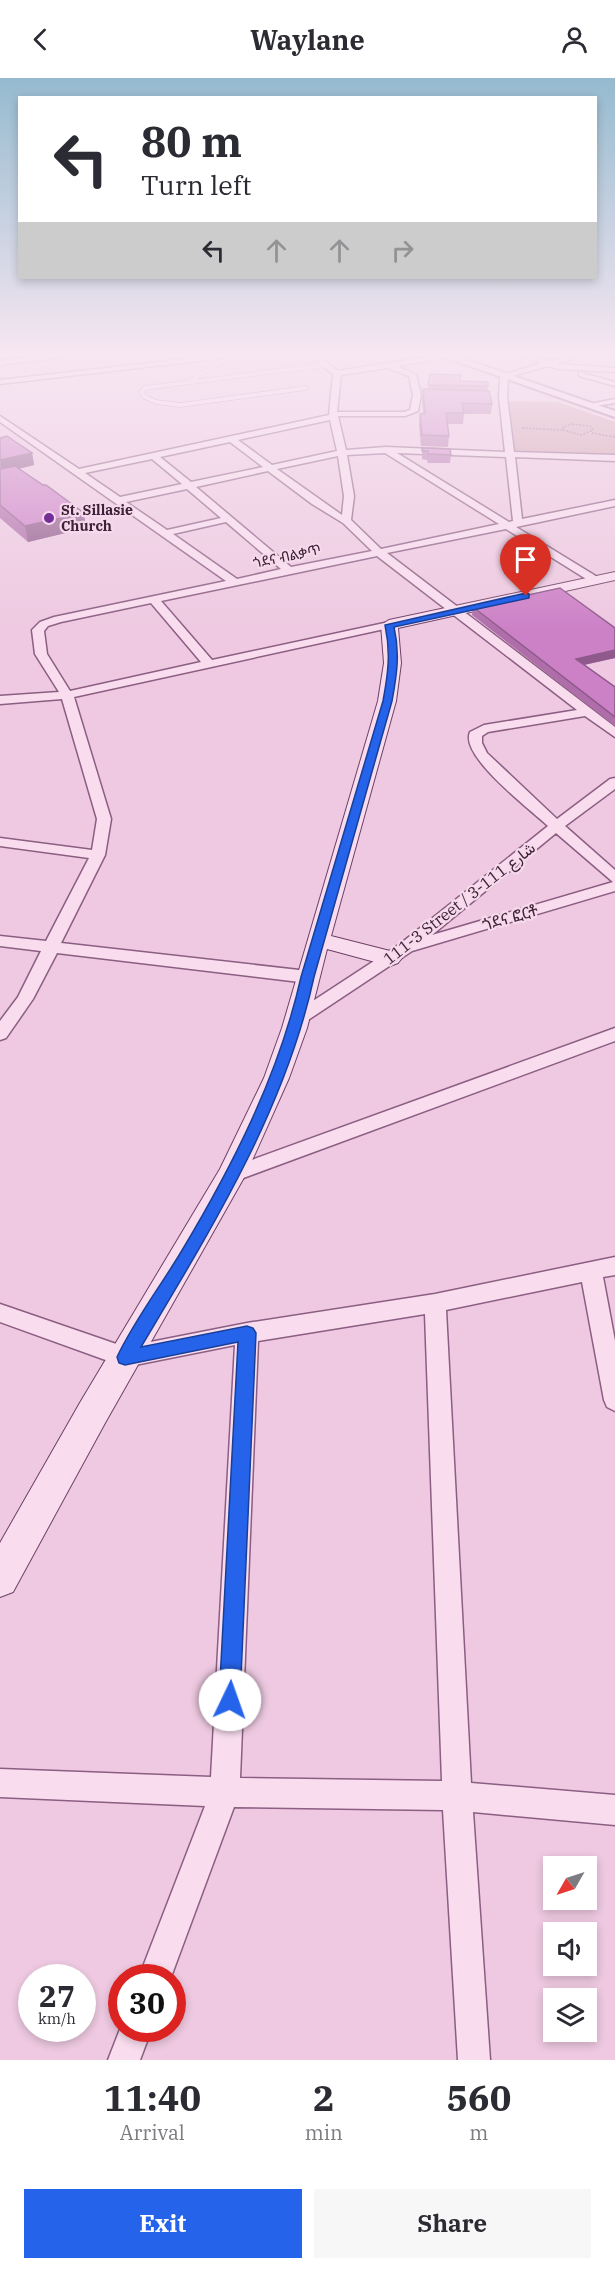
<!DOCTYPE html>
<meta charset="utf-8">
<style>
:root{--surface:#fff;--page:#f7f7f7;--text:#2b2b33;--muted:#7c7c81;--accent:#2563eb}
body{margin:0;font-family:"IBM Plex Serif",Vazirmatn,"Noto Sans Ethiopic",serif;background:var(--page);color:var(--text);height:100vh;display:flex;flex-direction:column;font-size:22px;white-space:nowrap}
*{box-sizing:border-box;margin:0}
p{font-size:20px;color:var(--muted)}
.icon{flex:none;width:33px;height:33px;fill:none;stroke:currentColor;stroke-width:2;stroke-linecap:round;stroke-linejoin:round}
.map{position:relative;height:1982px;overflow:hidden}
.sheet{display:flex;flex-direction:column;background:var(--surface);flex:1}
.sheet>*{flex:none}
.hud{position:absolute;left:18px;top:18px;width:579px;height:183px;border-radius:0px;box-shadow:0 3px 9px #0003;background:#fff;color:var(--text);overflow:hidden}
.needle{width:39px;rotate:231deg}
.controls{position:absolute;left:543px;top:1778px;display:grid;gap:12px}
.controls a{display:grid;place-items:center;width:54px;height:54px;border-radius:0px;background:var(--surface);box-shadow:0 3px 9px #0003;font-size:30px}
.speed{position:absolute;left:18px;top:1886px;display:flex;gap:12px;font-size:30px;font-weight:700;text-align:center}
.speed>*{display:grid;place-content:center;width:78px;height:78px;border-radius:50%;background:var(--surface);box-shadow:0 3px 9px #0003;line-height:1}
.speed small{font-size:15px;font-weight:400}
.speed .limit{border:9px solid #d22;background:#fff;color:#111}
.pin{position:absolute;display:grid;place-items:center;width:51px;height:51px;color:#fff;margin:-62px -26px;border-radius:50% 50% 50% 0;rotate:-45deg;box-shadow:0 0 6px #0007}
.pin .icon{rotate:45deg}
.me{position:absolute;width:66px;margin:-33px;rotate:3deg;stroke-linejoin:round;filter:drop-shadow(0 0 4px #0008)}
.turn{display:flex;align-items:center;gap:21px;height:126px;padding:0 24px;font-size:27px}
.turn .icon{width:78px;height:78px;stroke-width:2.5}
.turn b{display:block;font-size:42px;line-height:51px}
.lanes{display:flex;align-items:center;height:57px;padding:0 24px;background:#0003;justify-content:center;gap:30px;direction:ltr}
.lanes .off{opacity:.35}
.eta{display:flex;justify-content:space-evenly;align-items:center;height:102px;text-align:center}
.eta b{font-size:36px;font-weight:700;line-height:42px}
.button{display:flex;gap:12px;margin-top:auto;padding:12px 24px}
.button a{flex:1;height:69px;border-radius:0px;background:var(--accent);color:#fff;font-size:24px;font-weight:700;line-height:69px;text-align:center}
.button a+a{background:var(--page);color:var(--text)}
header{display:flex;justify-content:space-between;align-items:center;height:78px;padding:0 24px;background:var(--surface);font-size:27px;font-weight:700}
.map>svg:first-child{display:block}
.green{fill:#cd9da7}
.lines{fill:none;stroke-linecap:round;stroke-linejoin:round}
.service-casing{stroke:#8b5e82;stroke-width:5}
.minor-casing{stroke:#8b5e82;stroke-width:3}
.tertiary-casing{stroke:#8b5e82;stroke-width:4}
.secondary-casing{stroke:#6d4166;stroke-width:2}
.path{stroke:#8b5e82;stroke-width:1.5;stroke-dasharray:2 1.5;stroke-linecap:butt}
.service{stroke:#f9ddef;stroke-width:4}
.minor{fill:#f9ddef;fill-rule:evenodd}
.tertiary{fill:#f9ddef;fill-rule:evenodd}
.secondary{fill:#f9ddef;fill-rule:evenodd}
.wall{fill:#af6eaa}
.shaded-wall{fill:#8f5a8b}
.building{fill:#cc80c6;stroke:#8f5a8b;stroke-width:1.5}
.route{fill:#2563eb;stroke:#184099;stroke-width:1.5}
.poi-dot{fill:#742e99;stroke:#f6d9eb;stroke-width:2}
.labels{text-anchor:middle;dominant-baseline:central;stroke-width:4.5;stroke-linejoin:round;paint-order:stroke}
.far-poi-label{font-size:14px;font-weight:bold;fill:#3c2138;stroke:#f6d9eb;text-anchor:start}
.far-street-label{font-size:14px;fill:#3c2138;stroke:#f6d9eb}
.street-label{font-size:16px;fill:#3c2138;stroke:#f6d9eb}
</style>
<header><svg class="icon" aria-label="back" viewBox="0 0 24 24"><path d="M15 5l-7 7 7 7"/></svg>Waylane<svg class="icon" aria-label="person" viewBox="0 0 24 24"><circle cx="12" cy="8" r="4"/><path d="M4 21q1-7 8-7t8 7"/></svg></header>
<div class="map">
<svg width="615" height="1982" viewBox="0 0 615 1982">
<rect width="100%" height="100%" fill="#eec9e1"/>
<polygon class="green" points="509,323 558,324 615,344 615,376 513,373"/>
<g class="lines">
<g class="service-casing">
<g id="service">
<polyline points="192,302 229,279"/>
<polyline points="306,310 180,327 156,324 145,319 141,314 145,310 325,287"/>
</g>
</g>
<g class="minor-casing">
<g id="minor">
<polygon points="67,275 95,275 0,287 0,283"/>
<polygon points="239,275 266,275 0,306 0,302"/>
<path d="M305 275H314L338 293 453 275H474L397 288 416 297 421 317 418 333 405 338H338L346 372 386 369 505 374 499 319 500 298 541 285 515 275C527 275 536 281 548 283 559 284 577 275 590 275L557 286 615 290V294L559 291 549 288 508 299 507 319 514 374 615 377V383L515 379 522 441 615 422V428L516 449 599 500V504H591L506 451 387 475 615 649V659L585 638 488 654 482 658V665L487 675 557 741 610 701 615 700V711L565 748 615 792V813L412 873 305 944H293L290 940 293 936 400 866 548 748C531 732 459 678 470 654L484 647 577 632 377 478 161 523 212 582 389 544 395 547 389 550 74 619 111 741 105 777 61 865 308 893 314 895 316 899 314 903 308 905 57 875 33 921 6 960 0 962V943L18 919 41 873 0 868V858L46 863 89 780 0 768V760L92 772 97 741 62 621 0 626V618L59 614 35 576 32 552 40 544 54 539 226 503 0 344V338L79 391 329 337 333 296ZM387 290 409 298 413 317 410 332 404 334H337L341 297ZM330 342 337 373 272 387 238 362ZM230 364 263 389 191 404 160 379ZM385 375 499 446 381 471 351 442 354 418 347 377ZM397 375 506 379 513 443 509 444ZM338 378 344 418 342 437 277 391ZM152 381 182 406 120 419 85 395ZM268 393 312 426 343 445 372 473 291 489 196 409ZM187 411 221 440 167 452 126 424ZM226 444 281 491 237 501 173 456ZM151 525 201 584 70 613 47 576 44 553 48 548 61 544ZM556 755 613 804 432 857Z"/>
<polygon points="579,294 615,304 615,308 579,298"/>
<polygon points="615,321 615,325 589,329 585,327"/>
<polygon points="615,950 615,963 238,1102 231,1105 224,1102 221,1097 224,1092"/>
<path d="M615 1179V1197L603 1199 615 1263V1333L607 1329 604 1322 582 1204 446 1232 471 1705 615 1717V1747L473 1734 490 1982H458L443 1732 234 1729 171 1899H139L205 1728 0 1719V1691L211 1699 235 1267 125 1289 0 1244V1226L125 1269 247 1245 435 1216ZM425 1236 442 1703 240 1700 258 1263Z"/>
<polygon points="122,1946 122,1950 152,1950 140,1982 108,1982"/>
</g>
</g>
<g class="tertiary-casing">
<polygon id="tertiary" points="433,275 447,275 615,333 615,339"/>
</g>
<g class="secondary-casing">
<polygon id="secondary" points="615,494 615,502 398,550 401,585 396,623 331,858 398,875 402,880 398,885 390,888 327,871 307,950 289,1000 246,1096 105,1345 13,1514 0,1519 0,1465 81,1323 220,1091 264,1000 282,950 378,623 384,585 381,547 389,542"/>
</g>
<g class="path">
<polygon points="572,346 590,348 593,352 581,357 563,352 563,349"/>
<polyline points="522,350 563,352"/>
<polyline points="592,355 615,359"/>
</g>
<use href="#service" class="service"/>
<use href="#minor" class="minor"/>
<use href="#tertiary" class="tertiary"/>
<use href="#secondary" class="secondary"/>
</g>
<g class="wall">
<polygon points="430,296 460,303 488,308 487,313 492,326 491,336 464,336 463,346 447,346 449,358 448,369 421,368 419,347 420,336 423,336 422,321 423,311 428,311"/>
<polygon points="0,360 32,375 34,387 19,391 86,450 28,464 0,440"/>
<polygon points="422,370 451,377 450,385 428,385 427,382 422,381"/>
<polygon points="473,529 615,580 584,587 615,609 615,648 472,537"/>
</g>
<g class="shaded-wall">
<polygon points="32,375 34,387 2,394 0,382"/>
<polygon points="84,435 86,450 28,464 25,448"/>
<polygon points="615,572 615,580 574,589 576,581"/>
</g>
<g class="building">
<polygon points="430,296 461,297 460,303 488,304 488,308 428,307"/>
<polygon points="423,311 489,313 492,326 462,325 464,335 446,335 449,358 422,357 420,336 425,336"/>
<polygon points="7,358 32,375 0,382 0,360"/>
<polygon points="422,370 450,371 451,377 428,376 428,373 422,373"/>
<polygon points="15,388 43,407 46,407 84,435 25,448 0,427 0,391"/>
<polygon points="560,510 615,550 615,572 576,581 615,609 615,639 473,529"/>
</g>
<linearGradient id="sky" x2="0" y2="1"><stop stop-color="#95bacf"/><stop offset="0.5" stop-color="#f7e7f2"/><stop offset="1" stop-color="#f7e7f2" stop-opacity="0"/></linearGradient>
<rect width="615" height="553" fill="url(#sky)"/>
<path class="route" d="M526 515 529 516V520L394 549C400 575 397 596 392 623L314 899C285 1033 210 1153 141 1269L247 1248 253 1250 256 1255 240 1622 237 1629 230 1632 222 1629 219 1622 238 1264 125 1287 119 1285 117 1279C134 1243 160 1209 181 1174 232 1089 279 997 301 899L383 623C388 596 391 575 385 547Z"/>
<circle class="poi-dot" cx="49" cy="440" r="6"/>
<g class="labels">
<g class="far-poi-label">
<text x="61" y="432">St. Sillasie<tspan x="61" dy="16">Church</tspan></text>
</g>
<g class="far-street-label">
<text transform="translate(287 478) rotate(-12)">ጎደና ብልቃጥ</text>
</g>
<g class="street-label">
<text transform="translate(459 825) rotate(-38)">111-3 Street / شارع 111-3</text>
<text transform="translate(510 839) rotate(-16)">ጎደና ፎርቶ</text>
</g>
</g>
</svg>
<div class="controls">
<a><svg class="needle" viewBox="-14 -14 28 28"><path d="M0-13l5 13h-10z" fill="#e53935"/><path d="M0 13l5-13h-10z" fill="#7c7c81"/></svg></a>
<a><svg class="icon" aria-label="sound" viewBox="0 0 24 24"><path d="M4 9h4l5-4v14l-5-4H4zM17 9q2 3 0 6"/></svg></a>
<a><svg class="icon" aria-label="layers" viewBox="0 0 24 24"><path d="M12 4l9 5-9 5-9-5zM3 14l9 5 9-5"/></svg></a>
</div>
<div class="speed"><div>27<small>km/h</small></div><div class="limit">30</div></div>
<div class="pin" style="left:526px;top:518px;background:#d93025"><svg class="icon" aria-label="arrive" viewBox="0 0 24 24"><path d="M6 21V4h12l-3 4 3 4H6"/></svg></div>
<svg class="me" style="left:230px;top:1622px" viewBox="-20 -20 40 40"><circle r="19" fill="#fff"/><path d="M0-13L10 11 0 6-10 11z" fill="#2563eb"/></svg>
<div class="hud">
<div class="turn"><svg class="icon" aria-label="left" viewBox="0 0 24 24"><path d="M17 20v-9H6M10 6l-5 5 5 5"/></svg><div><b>80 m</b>Turn left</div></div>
<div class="lanes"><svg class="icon" aria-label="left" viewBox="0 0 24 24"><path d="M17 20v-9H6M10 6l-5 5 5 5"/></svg><svg class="icon off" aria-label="ahead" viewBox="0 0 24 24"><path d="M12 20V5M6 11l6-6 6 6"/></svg><svg class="icon off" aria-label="ahead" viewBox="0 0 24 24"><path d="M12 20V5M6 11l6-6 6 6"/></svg><svg class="icon off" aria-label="right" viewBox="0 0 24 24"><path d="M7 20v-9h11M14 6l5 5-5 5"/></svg></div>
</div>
</div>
<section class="sheet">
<div class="eta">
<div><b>11:40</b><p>Arrival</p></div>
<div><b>2</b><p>min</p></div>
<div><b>560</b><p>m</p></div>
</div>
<div class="button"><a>Exit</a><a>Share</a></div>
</section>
